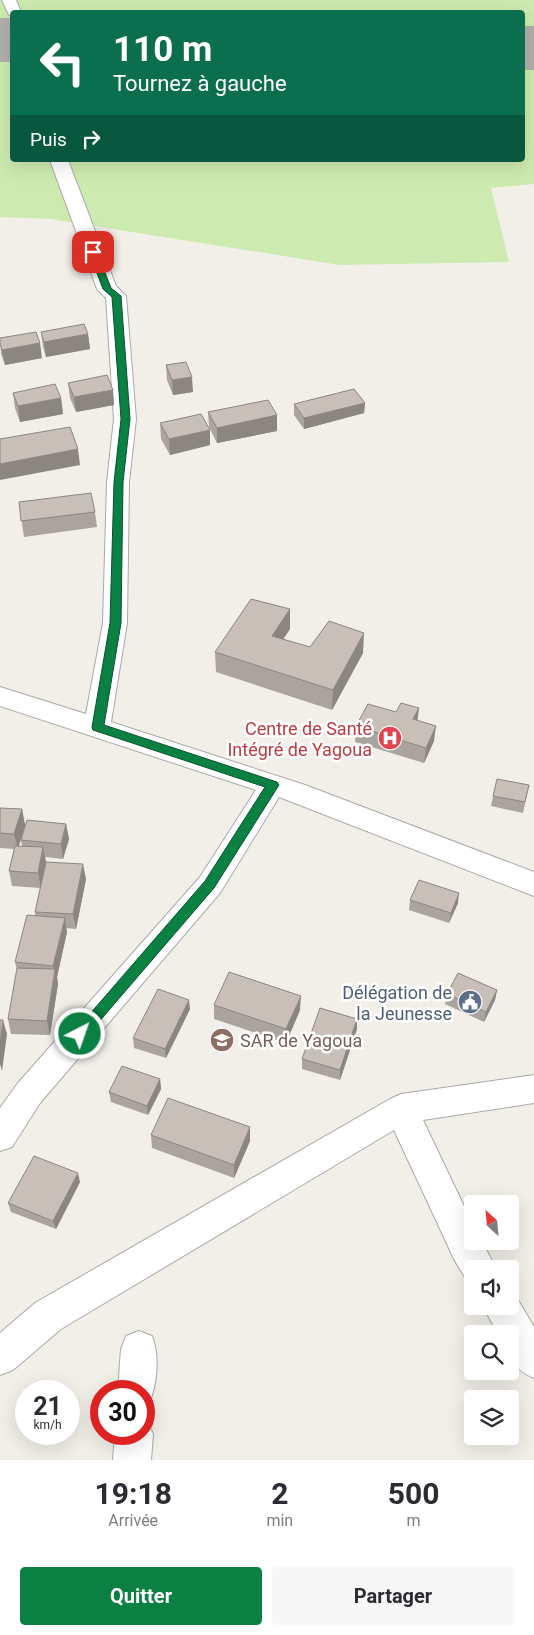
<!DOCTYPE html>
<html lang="fr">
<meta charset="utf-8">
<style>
:root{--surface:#fff;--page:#f7f7f7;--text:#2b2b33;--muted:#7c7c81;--accent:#0b8043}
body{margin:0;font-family:Roboto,sans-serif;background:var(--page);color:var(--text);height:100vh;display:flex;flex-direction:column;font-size:19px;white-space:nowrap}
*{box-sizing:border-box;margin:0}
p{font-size:16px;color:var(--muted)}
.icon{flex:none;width:28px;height:28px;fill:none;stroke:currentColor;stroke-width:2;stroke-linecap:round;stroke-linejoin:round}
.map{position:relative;height:1460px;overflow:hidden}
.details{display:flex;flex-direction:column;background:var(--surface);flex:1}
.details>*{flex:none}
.guide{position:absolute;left:10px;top:10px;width:515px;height:152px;border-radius:5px;box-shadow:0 5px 20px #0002;background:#0b6e4f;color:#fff;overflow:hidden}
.needle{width:32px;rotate:334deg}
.controls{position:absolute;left:464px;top:1195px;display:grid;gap:10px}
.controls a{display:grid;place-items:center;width:55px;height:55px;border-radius:5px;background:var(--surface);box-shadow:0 5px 20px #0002;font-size:25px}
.speed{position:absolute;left:15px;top:1380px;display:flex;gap:10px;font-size:25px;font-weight:700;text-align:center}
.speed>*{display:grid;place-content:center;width:65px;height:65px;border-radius:50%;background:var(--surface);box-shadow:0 5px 20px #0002;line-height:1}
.speed small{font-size:12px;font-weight:400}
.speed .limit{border:8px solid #d22;background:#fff;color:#111}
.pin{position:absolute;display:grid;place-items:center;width:42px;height:42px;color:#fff;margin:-21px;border-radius:10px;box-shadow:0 2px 8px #0006}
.me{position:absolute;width:55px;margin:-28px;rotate:41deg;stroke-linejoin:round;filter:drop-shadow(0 0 4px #0008)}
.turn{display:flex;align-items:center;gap:18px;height:105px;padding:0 20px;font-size:22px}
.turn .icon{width:65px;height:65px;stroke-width:2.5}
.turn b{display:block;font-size:35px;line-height:42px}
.then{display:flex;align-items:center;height:48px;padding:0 20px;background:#0003;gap:10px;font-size:19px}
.eta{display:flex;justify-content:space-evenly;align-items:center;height:85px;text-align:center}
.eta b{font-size:30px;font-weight:700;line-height:35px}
.primary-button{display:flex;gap:10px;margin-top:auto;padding:10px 20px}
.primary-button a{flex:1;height:58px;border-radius:5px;background:var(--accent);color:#fff;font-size:20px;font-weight:700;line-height:58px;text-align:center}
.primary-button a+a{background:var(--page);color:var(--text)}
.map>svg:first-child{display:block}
.grass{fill:#cdebb0}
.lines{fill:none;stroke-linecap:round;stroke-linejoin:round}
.runway{fill:#b1b0ac;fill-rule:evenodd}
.minor-casing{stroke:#a9a9a9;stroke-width:2}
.minor{fill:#fff;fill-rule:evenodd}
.wall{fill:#aba49e}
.shaded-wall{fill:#8b8681}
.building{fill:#c7bfb8;stroke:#8b8681}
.route{fill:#0b8043;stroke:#07532c}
.labels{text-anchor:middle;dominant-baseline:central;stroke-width:5;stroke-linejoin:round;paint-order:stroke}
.health-label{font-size:18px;fill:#be3a42;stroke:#fff;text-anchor:end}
.service-label{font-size:18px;fill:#4e5e75;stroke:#fff;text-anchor:end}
.education-label{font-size:18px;fill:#785e54;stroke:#fff;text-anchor:start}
</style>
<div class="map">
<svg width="534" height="1460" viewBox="0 0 534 1460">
<rect width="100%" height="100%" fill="#f2efe9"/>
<g class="grass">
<polygon points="0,0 534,0 534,32 523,32 522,12 12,12 12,24 0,23"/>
<polygon points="0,53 12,53 12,160 522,160 523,61 534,61 534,184 491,188 509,262 340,265 51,219 0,217"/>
</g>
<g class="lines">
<g class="runway">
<rect x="0" y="18" width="12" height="44"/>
<rect x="522" y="26" width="12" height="44"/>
</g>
<g class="minor-casing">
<g id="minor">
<polygon points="2,0 16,0 21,12 12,12 12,16 9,15"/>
<polygon points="50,160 68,160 116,286 126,296 136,419 129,482 127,623 111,722 305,785 534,872 534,896 279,797 220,893 40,1103 12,1147 0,1151 0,1108 18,1083 200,877 256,790 0,706 0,687 86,714 103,623 107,482 114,419 106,298 97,289"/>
<polygon points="534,1075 534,1103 423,1120 472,1223 472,1241 482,1241 496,1269 472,1269 472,1284 467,1281 454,1259 394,1130 61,1329 13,1370 0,1375 0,1333 35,1303 390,1099 401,1094"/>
<path d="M510 1292 514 1293 534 1327V1378C512 1369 510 1356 510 1334H498L483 1306H510Z"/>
<path d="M139 1331 152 1336C160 1357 157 1384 149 1404L144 1406V1391H118L121 1349 126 1336Z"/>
<polygon points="144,1419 147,1421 153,1434 151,1460 113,1460 115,1434 144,1434"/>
</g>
</g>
<use href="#minor" class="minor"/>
</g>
<g class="wall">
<polygon points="41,332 88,334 90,349 46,357 43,347"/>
<polygon points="0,338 42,358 5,365 1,354"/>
<polygon points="166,365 193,392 173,395 167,380"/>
<polygon points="68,383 113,390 114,405 76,412 70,398"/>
<polygon points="13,393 61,398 63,414 20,422 15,408"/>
<polygon points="365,403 364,413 304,429 294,415 294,404"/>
<polygon points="208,412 277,415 277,431 217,443 209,427"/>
<polygon points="160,423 210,445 170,455 161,439"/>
<polygon points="19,502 95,512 97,527 24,537"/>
<polygon points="290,609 290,629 283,639 310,647 363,653 332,710 216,672 215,652"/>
<polygon points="419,708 417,720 434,741 424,763 355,742 356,726 396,712"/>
<polygon points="529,785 523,813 491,806 493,796"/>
<polygon points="0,808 22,809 25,825 19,846 22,846 21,840 66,824 69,839 63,859 45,857 46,862 86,879 76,929 66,928 67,932 57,977 58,984 50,1035 11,1034 8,1019 17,970 15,962 35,915 35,912 40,888 12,886 9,871 14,849 0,848"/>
<polygon points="410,900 458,903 449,923 409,910"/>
<polygon points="497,990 495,1000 484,1022 445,1004 447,994"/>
<polygon points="214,1005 300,1010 286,1043 214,1019"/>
<polygon points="190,1009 166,1058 134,1048 133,1038"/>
<polygon points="357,1029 340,1080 302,1069 302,1059"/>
<polygon points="160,1079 161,1089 148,1115 111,1102 109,1092"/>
<polygon points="151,1135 250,1141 234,1178 152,1148"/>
<polygon points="80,1182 56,1229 11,1212 8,1203"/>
</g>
<g class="shaded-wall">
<polygon points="88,334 90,349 46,357 44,342"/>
<polygon points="40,343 42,358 5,365 2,350"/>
<polygon points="192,377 193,392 173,395 172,380"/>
<polygon points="113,390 114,405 76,412 74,397"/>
<polygon points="61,398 63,414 20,422 18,406"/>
<polygon points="365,403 364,413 304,429 304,418"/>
<polygon points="277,415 277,431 217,443 217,428"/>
<polygon points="210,430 210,445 170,455 169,439"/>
<polygon points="78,449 80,465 0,480 0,464"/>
<polygon points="290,609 290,629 272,656 272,636"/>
<polygon points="364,633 363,653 332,710 333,690"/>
<polygon points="419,708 417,724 413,719"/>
<polygon points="436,726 434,741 424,763 426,748"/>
<polygon points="22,809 25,825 18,849 14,834"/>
<polygon points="66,824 69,839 63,859 61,844"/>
<polygon points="43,847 46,862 41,888 38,873"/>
<polygon points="83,864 86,879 76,929 73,914"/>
<polygon points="459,893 458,903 449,923 451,913"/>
<polygon points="65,918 67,932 57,977 58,984 50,1035 47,1021 55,973 53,966"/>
<polygon points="497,990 495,1000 484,1022 486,1012"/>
<polygon points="301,996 300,1010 286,1043 286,1029"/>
<polygon points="189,1000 190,1009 166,1058 165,1049"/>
<polygon points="357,1019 357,1029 340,1080 340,1070"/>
<polygon points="3,1020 7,1034 2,1071 0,1064 0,1044"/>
<polygon points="160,1079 161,1089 148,1115 147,1106"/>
<polygon points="250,1127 250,1141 234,1178 234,1165"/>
<polygon points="78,1173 80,1182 56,1229 53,1221"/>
</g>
<g class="building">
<polygon points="84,324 88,334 44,342 41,332"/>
<polygon points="36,332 40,343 2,350 0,343 0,338"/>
<polygon points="186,362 192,377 172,380 166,365"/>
<polygon points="107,375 113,390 74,397 68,383"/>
<polygon points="55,384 61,398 18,406 13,393"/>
<polygon points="354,389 365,403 304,418 294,404"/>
<polygon points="268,400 277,415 217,428 208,412"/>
<polygon points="201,414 210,430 169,439 160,423"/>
<polygon points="70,427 78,449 0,464 0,439"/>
<polygon points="91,493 95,512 21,521 19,502"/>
<polygon points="251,599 290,609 272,636 310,647 329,621 364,633 333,690 215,652"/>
<polygon points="401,703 419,708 413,719 436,726 426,748 356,726 368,704 396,712"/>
<polygon points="497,779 529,785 525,802 493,796"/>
<polygon points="0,808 22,809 14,834 0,833"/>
<polygon points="27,820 66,824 61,844 21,840"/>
<polygon points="15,846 43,847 38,873 9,871"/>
<polygon points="46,862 83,864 73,914 35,912"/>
<polygon points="419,880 459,893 451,913 410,900"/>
<polygon points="27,915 65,918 53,966 15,962"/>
<polygon points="17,968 55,969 47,1021 8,1019"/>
<polygon points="229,972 301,996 286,1029 214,1005"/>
<polygon points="458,973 497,990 486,1012 447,994"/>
<polygon points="158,989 189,1000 165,1049 133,1038"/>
<polygon points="320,1008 357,1019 340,1070 302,1059"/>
<polygon points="0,1020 3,1020 0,1044"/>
<polygon points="122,1066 160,1079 147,1106 109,1092"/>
<polygon points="168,1098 250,1127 234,1165 151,1135"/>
<polygon points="34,1156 78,1173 53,1221 8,1203"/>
</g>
<polygon class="route" points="93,250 97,252 111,288 121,296 130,419 123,482 121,623 104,725 277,782 279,785 214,888 85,1038 80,1040 76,1038 74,1034 76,1030 205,881 265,787 93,730 92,727 110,623 114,482 121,419 112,297 103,289 89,252"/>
<defs>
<g id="hospital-disc" transform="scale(1.25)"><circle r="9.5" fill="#e0444e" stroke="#fff"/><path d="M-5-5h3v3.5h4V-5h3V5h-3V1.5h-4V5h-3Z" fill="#fff"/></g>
<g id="civic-disc" transform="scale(1.25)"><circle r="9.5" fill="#5c6f8a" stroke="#fff"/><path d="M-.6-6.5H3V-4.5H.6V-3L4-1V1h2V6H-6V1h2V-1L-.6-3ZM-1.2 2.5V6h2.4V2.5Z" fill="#fff"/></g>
<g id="university-disc" transform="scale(1.25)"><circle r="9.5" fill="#8d6e63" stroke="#fff"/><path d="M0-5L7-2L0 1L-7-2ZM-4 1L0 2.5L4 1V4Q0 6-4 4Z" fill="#fff"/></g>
</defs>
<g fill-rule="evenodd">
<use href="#hospital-disc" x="390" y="738"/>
<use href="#civic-disc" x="470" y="1002"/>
<use href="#university-disc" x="222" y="1040"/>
</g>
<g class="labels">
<g class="health-label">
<text x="372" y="728">Centre de Santé<tspan x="372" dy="21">Intégré de Yagoua</tspan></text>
</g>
<g class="service-label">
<text x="452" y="992">Délégation de<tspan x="452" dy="21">la Jeunesse</tspan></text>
</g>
<g class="education-label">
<text x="240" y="1040">SAR de Yagoua</text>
</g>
</g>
</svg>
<div class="controls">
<a><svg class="needle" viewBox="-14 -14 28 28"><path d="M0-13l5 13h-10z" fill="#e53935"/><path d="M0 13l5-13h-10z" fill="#7c7c81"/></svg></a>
<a><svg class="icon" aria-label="sound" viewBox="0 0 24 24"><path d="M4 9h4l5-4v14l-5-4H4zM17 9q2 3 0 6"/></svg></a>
<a><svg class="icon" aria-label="search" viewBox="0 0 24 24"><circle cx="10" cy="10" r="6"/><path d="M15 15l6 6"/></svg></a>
<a><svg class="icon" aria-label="layers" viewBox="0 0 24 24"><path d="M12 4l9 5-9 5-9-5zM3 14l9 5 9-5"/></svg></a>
</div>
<div class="speed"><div>21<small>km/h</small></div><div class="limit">30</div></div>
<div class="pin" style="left:93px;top:252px;background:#d93025"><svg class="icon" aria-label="arrive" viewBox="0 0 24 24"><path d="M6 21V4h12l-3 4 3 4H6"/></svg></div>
<svg class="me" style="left:80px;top:1034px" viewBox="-20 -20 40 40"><circle r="17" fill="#0b8043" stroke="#fff" stroke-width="3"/><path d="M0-11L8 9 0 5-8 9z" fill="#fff"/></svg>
<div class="guide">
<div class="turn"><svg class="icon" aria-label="left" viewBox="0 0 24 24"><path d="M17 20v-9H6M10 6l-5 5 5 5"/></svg><div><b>110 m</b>Tournez à gauche</div></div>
<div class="then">Puis<svg class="icon" aria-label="right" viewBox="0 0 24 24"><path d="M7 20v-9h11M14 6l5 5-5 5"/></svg></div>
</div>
</div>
<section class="details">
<div class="eta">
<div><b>19:18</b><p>Arrivée</p></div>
<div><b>2</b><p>min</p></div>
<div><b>500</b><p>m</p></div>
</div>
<div class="primary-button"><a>Quitter</a><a>Partager</a></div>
</section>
